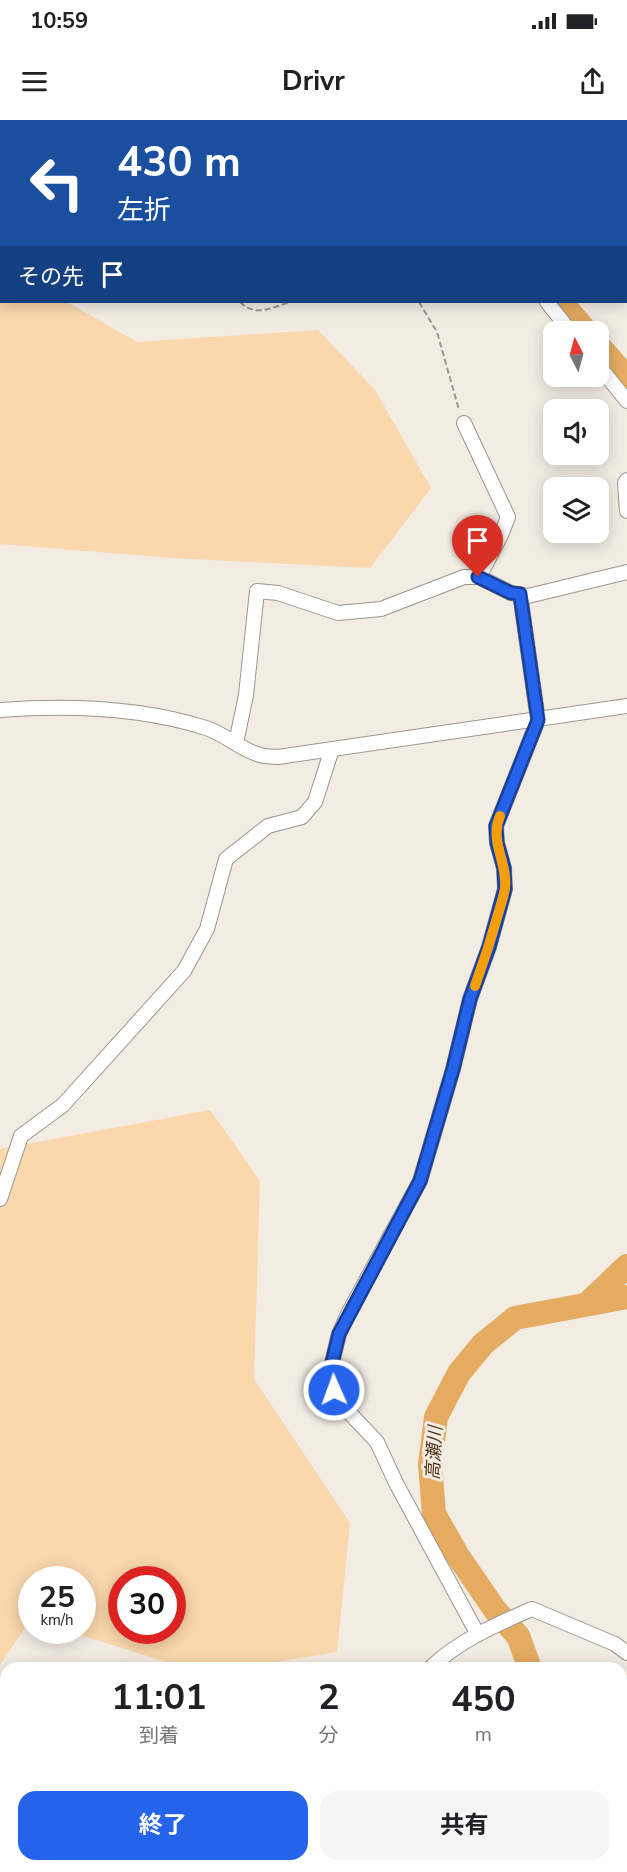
<!DOCTYPE html>
<html lang="ja">
<meta charset="utf-8">
<style>
:root{--surface:#fff;--page:#f6f6f6;--text:#202124;--muted:#757577;--accent:#2563eb}
body{margin:0;font-family:"Nunito Sans","Noto Sans JP",sans-serif;background:var(--page);color:var(--text);height:100vh;display:flex;flex-direction:column;font-size:22px;white-space:nowrap}
*{box-sizing:border-box;margin:0}
p{font-size:20px;color:var(--muted)}
.icon{flex:none;width:33px;height:33px;fill:none;stroke:currentColor;stroke-width:2;stroke-linecap:round;stroke-linejoin:round}
.map{position:relative;flex:1;overflow:hidden}
.drawer{position:absolute;left:0px;top:1542px;width:627px;height:210px;display:flex;flex-direction:column;background:var(--surface);border-radius:18px 18px 0 0;box-shadow:0 3px 15px #0003}
.drawer>*{flex:none}
.guide{position:absolute;left:0px;top:0px;width:627px;height:183px;box-shadow:0 3px 15px #0003;background:#1a4fa0;color:#fff;overflow:hidden}
.needle{width:39px;rotate:354deg}
.tools{position:absolute;left:543px;top:201px;display:grid;gap:12px}
.tools a{display:grid;place-items:center;width:66px;height:66px;border-radius:12px;background:var(--surface);box-shadow:0 3px 15px #0003;font-size:30px}
.speed{position:absolute;left:18px;top:1446px;display:flex;gap:12px;font-size:30px;font-weight:700;text-align:center}
.speed>*{display:grid;place-content:center;width:78px;height:78px;border-radius:50%;background:var(--surface);box-shadow:0 3px 15px #0003;line-height:1}
.speed small{font-size:15px;font-weight:400}
.speed .limit{border:9px solid #d22;background:#fff;color:#111}
.pin{position:absolute;display:grid;place-items:center;width:51px;height:51px;color:#fff;margin:-62px -26px;border-radius:50% 50% 50% 0;rotate:-45deg;box-shadow:0 0 6px #0007}
.pin .icon{rotate:45deg}
.me{position:absolute;width:66px;margin:-33px;rotate:358deg;stroke-linejoin:round;filter:drop-shadow(0 0 4px #0008)}
.turn{display:flex;align-items:center;gap:21px;height:126px;padding:0 18px;font-size:27px}
.turn .icon{width:78px;height:78px;stroke-width:2.5}
.turn b{display:block;font-size:42px;line-height:51px}
.then{display:flex;align-items:center;height:57px;padding:0 18px;background:#0003;gap:12px;font-size:22px}
.eta{display:flex;justify-content:space-evenly;align-items:center;height:102px;text-align:center}
.eta b{font-size:36px;font-weight:700;line-height:42px}
.action{display:flex;gap:12px;margin-top:auto;padding:12px 18px}
.action a{flex:1;height:69px;border-radius:18px;background:var(--accent);color:#fff;font-size:24px;font-weight:700;line-height:69px;text-align:center}
.action a+a{background:var(--page);color:var(--text)}
.status{display:flex;justify-content:space-between;align-items:center;height:42px;padding:0 30px;background:var(--surface);direction:ltr}
.status svg{height:16px;fill:currentColor}
header{display:flex;justify-content:space-between;align-items:center;height:78px;padding:0 18px;background:var(--surface);font-size:27px;font-weight:700}
.map>svg:first-child{display:block}
.green{fill:#fad7ad;fill-rule:evenodd}
.lines{fill:none;stroke-linecap:round;stroke-linejoin:round}
.river{stroke:#e5ab61;stroke-width:24}
.minor-casing{stroke:#9c958d;stroke-width:16}
.primary-casing{stroke:#9c958d;stroke-width:24}
.path{stroke:#9d9891;stroke-width:2;stroke-dasharray:6 3;stroke-linecap:butt}
.minor{stroke:#fff;stroke-width:14}
.primary{stroke:#fff;stroke-width:21}
.route-casing{stroke:#184099;stroke-width:15}
.route{stroke:#2563eb;stroke-width:10}
.slow{stroke:#f59e0b;stroke-width:10}
.labels{text-anchor:middle;dominant-baseline:central;stroke-width:6;stroke-linejoin:round;paint-order:stroke}
.water-label{font-size:18px;font-style:italic;fill:#4b3314;stroke:#f3ece3}
</style>
<div class="status"><b>10:59</b><svg viewBox="0 0 49 12"><path d="M0 12V9h3v3zM5 12V6h3v6zM10 12V3h3v9zM15 12V0h3v12zM26 1h20v11H26zM47 4h2v5h-2z"/></svg></div>
<header><svg class="icon" aria-label="menu" viewBox="0 0 24 24"><path d="M4 6h16M4 12h16M4 18h16"/></svg>Drivr<svg class="icon" aria-label="share" viewBox="0 0 24 24"><path d="M12 15V3M7 8l5-5 5 5M5 13v7h14v-7"/></svg></header>
<div class="map">
<svg width="627" height="1752" viewBox="0 0 627 1752">
<rect width="100%" height="100%" fill="#f3ece3"/>
<g class="green">
<polygon points="0,149 2,182 67,182 137,222 318,210 375,270 431,368 370,448 171,438 0,424"/>
<path d="M210 990 260 1061 254 1259 350 1403 337 1532 238 1548H185L68 1511 82 1510V1460H32L31 1499 0 1545V1029ZM122 1460H172V1510H122Z"/>
</g>
<g class="lines">
<g class="river">
<polyline points="445,0 446,2"/>
<polyline points="561,182 587,212"/>
<polyline points="598,225 627,258"/>
<polyline points="588,1183 627,1146"/>
<polyline points="530,1548 518,1516 495,1490 458,1436 434,1394 430,1344 436,1297 459,1253 483,1224 515,1198 627,1177"/>
<polyline points="480,1752 484,1746"/>
</g>
<g class="minor-casing">
<g id="minor">
<polyline points="426,0 426,2"/>
<polyline points="547,182 571,212"/>
<polyline points="598,245 627,281"/>
<polyline points="464,303 508,397 501,415 479,457"/>
<polyline points="627,360 625,363 627,391"/>
<path d="M0 590C69 585 140 587 206 608 225 614 241 630 260 635 265 637 272 636 278 637L627 586"/>
<polyline points="236,623 246,575 257,471 278,473 338,493 381,489 464,457 479,457 511,473 528,476 627,452"/>
<polyline points="0,1079 21,1016 63,985 184,851 207,809 226,739 268,706 302,697 315,682 332,629"/>
<polyline points="477,1513 396,1363 377,1322 344,1287 334,1270 331,1247 339,1214 349,1192 420,1061 453,949 470,879 489,827 505,769 504,748 497,723 496,706 538,600 520,474"/>
<path d="M430 1548C460 1520 495 1505 532 1489L615 1524 627 1533"/>
<polyline points="233,1746 241,1752"/>
<polyline points="271,1752 275,1746"/>
</g>
</g>
<g class="primary-casing">
<g id="primary">
<polyline points="621,1607 627,1599"/>
<polyline points="510,1752 515,1746"/>
</g>
</g>
<g class="path">
<polyline points="131,0 136,2"/>
<polyline points="210,2 213,0"/>
<path d="M240 182C256 198 272 187 291 182"/>
<polyline points="419,182 437,212 459,290"/>
</g>
<use href="#minor" class="minor"/>
<use href="#primary" class="primary"/>
</g>
<g class="lines">
<g class="route-casing">
<polyline id="route" points="334,1270 331,1247 339,1214 420,1061 453,949 470,879 489,827 505,769 504,748 497,723 496,706 538,600 520,474 511,473 478,457"/>
</g>
<use href="#route" class="route"/>
<path class="slow" d="M475 866C484 841 492 816 499 791 501 784 504 776 505 768 508 743 489 721 500 696"/>
</g>
<g class="labels">
<g class="water-label">
<text transform="translate(434 1333) rotate(-87)">高瀬川</text>
</g>
</g>
</svg>
<div class="tools">
<a><svg class="needle" viewBox="-14 -14 28 28"><path d="M0-13l5 13h-10z" fill="#e53935"/><path d="M0 13l5-13h-10z" fill="#757577"/></svg></a>
<a><svg class="icon" aria-label="sound" viewBox="0 0 24 24"><path d="M4 9h4l5-4v14l-5-4H4zM17 9q2 3 0 6"/></svg></a>
<a><svg class="icon" aria-label="layers" viewBox="0 0 24 24"><path d="M12 4l9 5-9 5-9-5zM3 14l9 5 9-5"/></svg></a>
</div>
<div class="speed"><div>25<small>km/h</small></div><div class="limit">30</div></div>
<div class="pin" style="left:478px;top:457px;background:#d93025"><svg class="icon" aria-label="arrive" viewBox="0 0 24 24"><path d="M6 21V4h12l-3 4 3 4H6"/></svg></div>
<svg class="me" style="left:334px;top:1270px" viewBox="-20 -20 40 40"><circle r="17" fill="#2563eb" stroke="#fff" stroke-width="3"/><path d="M0-11L8 9 0 5-8 9z" fill="#fff"/></svg>
<div class="guide">
<div class="turn"><svg class="icon" aria-label="left" viewBox="0 0 24 24"><path d="M17 20v-9H6M10 6l-5 5 5 5"/></svg><div><b>430 m</b>左折</div></div>
<div class="then">その先<svg class="icon" aria-label="arrive" viewBox="0 0 24 24"><path d="M6 21V4h12l-3 4 3 4H6"/></svg></div>
</div>
<section class="drawer">
<div class="eta">
<div><b>11:01</b><p>到着</p></div>
<div><b>2</b><p>分</p></div>
<div><b>450</b><p>m</p></div>
</div>
<div class="action"><a>終了</a><a>共有</a></div>
</section>
</div>
